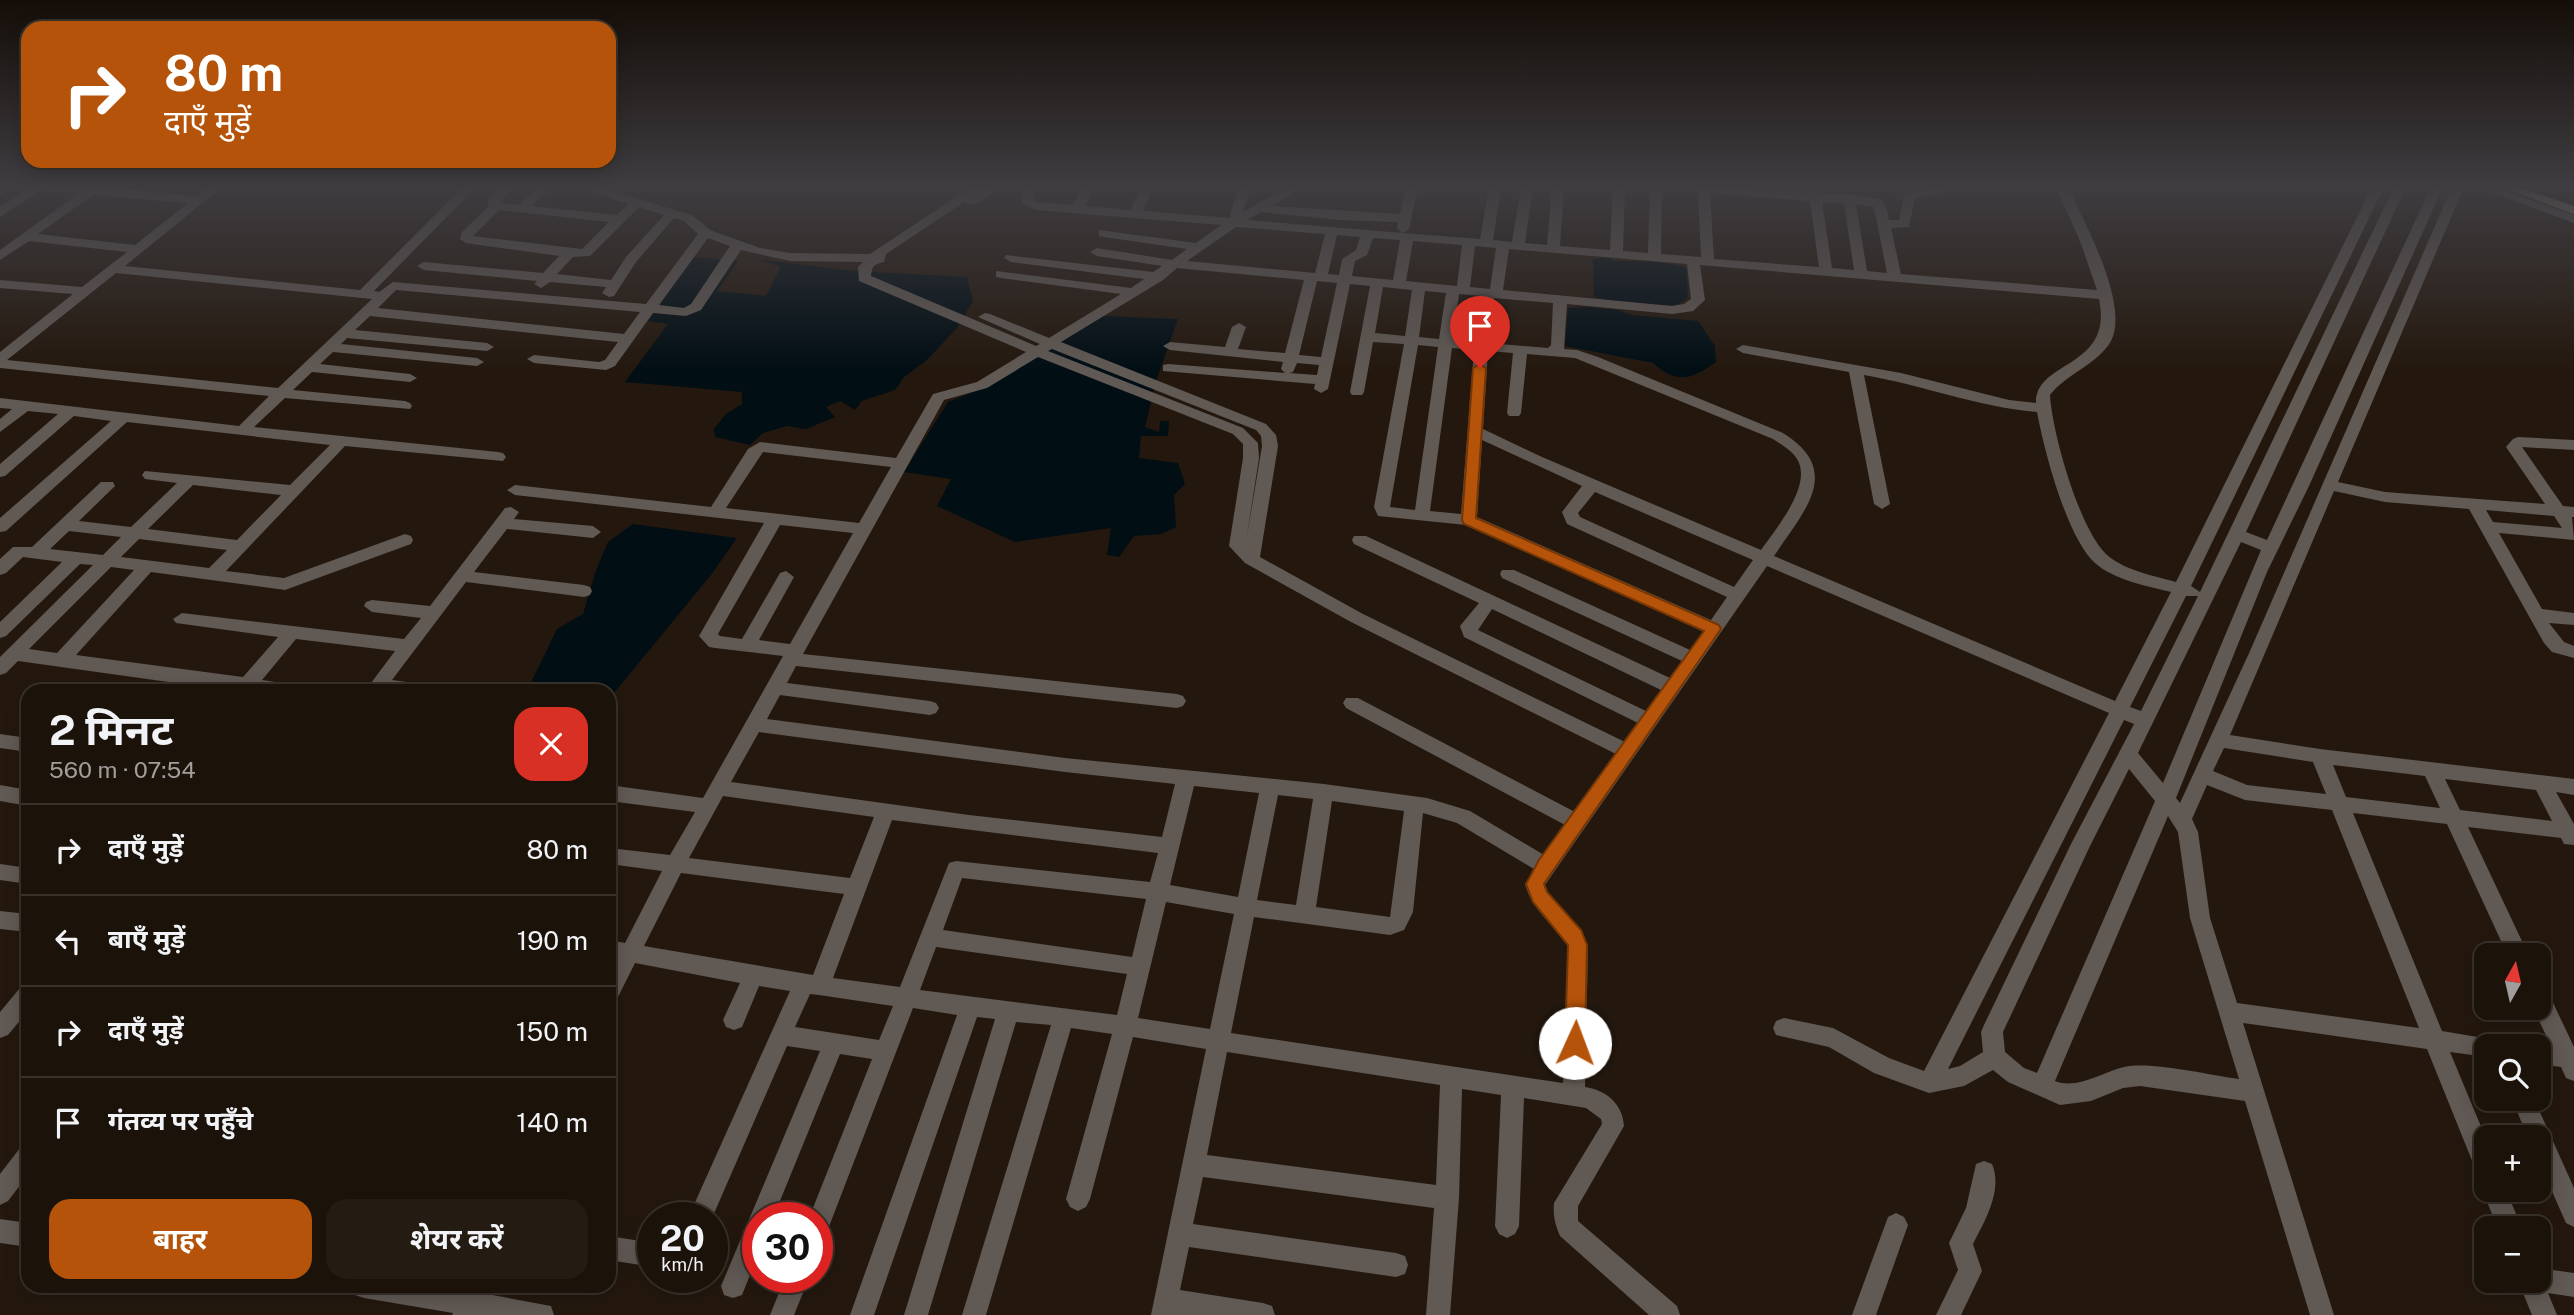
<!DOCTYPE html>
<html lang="hi">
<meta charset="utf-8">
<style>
:root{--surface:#1b120a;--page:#241b13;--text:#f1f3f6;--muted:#a09e9c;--line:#39322b;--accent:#b45309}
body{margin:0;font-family:"Public Sans","Noto Sans Devanagari",sans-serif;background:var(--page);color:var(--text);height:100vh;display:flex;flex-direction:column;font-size:26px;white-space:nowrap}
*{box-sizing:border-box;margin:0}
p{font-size:23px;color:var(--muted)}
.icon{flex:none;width:38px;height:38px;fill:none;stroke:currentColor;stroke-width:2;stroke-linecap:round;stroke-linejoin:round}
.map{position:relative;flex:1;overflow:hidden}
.drawer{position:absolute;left:21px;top:684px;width:595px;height:609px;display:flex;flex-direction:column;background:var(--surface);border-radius:21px;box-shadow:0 4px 18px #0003,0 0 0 2px var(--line)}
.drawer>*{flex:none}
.top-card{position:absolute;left:21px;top:21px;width:595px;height:147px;border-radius:21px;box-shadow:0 4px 18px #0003,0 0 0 2px var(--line);background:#b45309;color:#fff;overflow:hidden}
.needle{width:46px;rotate:8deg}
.tools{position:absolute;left:2474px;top:943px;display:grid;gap:14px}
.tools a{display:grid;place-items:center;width:77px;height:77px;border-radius:14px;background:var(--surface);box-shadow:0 4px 18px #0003,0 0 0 2px var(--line);font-size:35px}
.speed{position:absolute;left:637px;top:1202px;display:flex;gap:14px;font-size:35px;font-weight:700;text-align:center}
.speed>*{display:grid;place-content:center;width:91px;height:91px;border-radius:50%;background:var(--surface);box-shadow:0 4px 18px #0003,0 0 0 2px var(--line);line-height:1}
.speed small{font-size:18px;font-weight:400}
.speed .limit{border:10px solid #d22;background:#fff;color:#111}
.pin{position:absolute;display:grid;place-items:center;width:60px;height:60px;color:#fff;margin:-72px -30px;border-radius:50% 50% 50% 0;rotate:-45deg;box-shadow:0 0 7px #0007}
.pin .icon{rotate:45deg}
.me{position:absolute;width:77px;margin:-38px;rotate:2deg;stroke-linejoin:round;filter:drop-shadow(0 0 5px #0008)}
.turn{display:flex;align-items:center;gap:24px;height:147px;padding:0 28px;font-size:32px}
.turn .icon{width:91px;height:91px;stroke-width:2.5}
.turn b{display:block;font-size:49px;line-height:60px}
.round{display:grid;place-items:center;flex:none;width:74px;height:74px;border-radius:21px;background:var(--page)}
.overview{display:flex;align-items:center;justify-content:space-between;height:119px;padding:0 28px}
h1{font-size:42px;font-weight:700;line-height:52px}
.primary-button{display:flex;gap:14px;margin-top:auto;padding:14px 28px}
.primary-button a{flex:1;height:80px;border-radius:21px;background:var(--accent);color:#fff;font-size:28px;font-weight:700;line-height:80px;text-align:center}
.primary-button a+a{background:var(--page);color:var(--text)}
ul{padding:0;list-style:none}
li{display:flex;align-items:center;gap:21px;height:91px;padding:0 28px;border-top:2px solid var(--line)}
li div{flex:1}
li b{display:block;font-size:26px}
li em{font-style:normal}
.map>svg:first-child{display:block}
.water{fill:#010e14}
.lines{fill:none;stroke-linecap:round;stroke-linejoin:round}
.minor{fill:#605954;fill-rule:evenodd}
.major{fill:#a6978d;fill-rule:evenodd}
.route{fill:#b45309;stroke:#753606;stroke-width:2}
</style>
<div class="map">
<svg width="2574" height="1315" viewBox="0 0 2574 1315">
<rect width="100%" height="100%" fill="#24180e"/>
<g class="water">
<polygon points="693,257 738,261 717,291 766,296 781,267 761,260 854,271 967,277 973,301 957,328 927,360 904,377 895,390 862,401 855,410 840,401 826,407 835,417 806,429 787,426 763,433 750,445 715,437 714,429 726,414 742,404 742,392 625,382 668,324 648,321"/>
<path d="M1609 257 1615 261C1639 261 1662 260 1686 268L1688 297C1687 298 1680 304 1679 304 1665 309 1609 301 1594 297L1593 259Z"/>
<path d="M1590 307 1618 310 1632 315 1698 321 1715 346 1716 362C1692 379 1678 385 1653 363L1565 346 1568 308Z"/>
<polygon points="1103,316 1178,319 1156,381 1145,427 1159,432 1160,421 1169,421 1168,436 1141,436 1139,458 1178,463 1185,484 1174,495 1176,527 1161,534 1134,536 1119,557 1107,555 1111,528 1015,542 937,506 951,479 904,472 948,402 989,386"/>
<polygon points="633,524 737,538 711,575 609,699 609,691 527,691 557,629 583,614 595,573 608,542"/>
</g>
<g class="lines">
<g class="minor">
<polygon points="0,187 13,187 0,196"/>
<path d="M30 187H98L197 196 209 187H222L125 266 360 290 463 187H476L374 291 379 292 393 282 646 304 698 234 684 221 674 218 636 262 614 296 609 297 602 293 606 287 550 282 541 288 534 284 537 281 424 270 417 266 424 262 543 273 559 256 466 243 460 239 462 232 488 207V200L499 187H512L500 203 519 205 537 187H550L532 206 617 215 628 204 580 187H598L692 215 710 230 760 248 790 253 870 254 971 187H1001L974 205 964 202 886 254 884 262C874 264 872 266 871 276L1036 346 1040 344 978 317 985 313 990 314 1049 338 1121 294 1001 278 996 277V271L1131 288 1144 279 1011 262 1004 258 1006 255 1153 272 1162 266 1097 256 1090 252 1097 248 1172 260 1187 249 1104 237 1099 236V230L1196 243 1221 225 1035 210 1022 203 1023 187H1035L1034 201 1037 202 1073 205 1082 187H1094L1085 206 1131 210 1141 187H1153L1143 211 1231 218 1230 214 1239 187H1251L1243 212 1287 187H1302L1272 206 1400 214 1406 187H1418L1409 229 1403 233 1480 239 1489 187H1501L1493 240 1512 242 1521 187H1533L1525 243 1547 245 1552 187H1564L1560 246 1610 250 1613 187H1625L1623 251 1648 253 1650 187H1662L1661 254 1701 257 1698 192 1678 191 1672 187H1723L1809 193 1808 187H1820L1821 194H1849L1880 199 1886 207 1889 220H1899L1905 193 1932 187H1952L1950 190 1915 198 1909 227 1891 228 1901 274 2097 290 2080 241 2056 187H2068C2084 221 2130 305 2111 341 2098 364 2066 374 2050 395 2052 432 2079 528 2106 554 2123 570 2154 576 2176 582L2372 187H2384L2191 586 2200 592 2394 187H2406L2246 532 2267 540 2431 187H2443L2309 486 2267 572 2176 798 2180 803 2250 651 2452 187H2464L2338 482 2385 492 2545 504 2506 447 2513 439 2518 437 2574 440V450L2522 447 2563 506 2574 507V517H2572L2574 540 2499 533 2542 609 2574 613V625L2549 623 2564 642 2574 646V658L2552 652 2544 643 2469 509 2385 502 2334 491 2230 735 2320 749 2574 779V795L2556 792 2574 824V845L2564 844 2561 838 2468 827 2529 956H2508L2447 824 2353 813 2442 1031 2495 1040 2498 1046H2487V1057L2450 1052 2487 1141V1181L2479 1178 2427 1049 2243 1023 2334 1315H2310L2245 1101 2140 1086 2123 1088 2091 1101 2060 1105 2008 1082 1993 1070 1964 1086 1929 1093 1874 1073 1829 1047 1776 1035 1773 1028 1776 1021 1784 1018 1833 1028 1889 1058 1924 1071 2109 713 1767 566 1545 885C1552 908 1578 923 1588 945L1585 1087C1607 1090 1623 1105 1624 1126L1578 1206V1221L1677 1306 1680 1315H1649L1560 1236C1555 1224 1553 1216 1554 1203L1602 1124 1601 1119 1586 1108 1524 1098 1519 1226 1515 1234 1507 1238 1499 1234 1495 1226 1501 1095 1462 1089 1459 1198 1450 1315H1426L1434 1208 1203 1177 1193 1224 1396 1253 1405 1256 1408 1265 1405 1274 1396 1277 1189 1247 1180 1290 1263 1303 1272 1306 1275 1315H1151L1206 1049 1133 1037 1090 1199 1086 1207 1078 1211 1070 1207 1066 1199 1112 1034 1071 1028 986 1315H962L1051 1025 1016 1022 928 1315H904L995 1019 977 1017 874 1315H850L957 1015 913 1008 825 1237 817 1241V1218H809L872 1059 840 1054 773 1218H758V1255L742 1295 733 1298 724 1295 721 1286 820 1051 787 1046 712 1218H688L790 991 759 986 742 1027 734 1030 726 1027 723 1020 740 983 635 963 616 1001 609 1004V973L616 959 609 958V940L625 943 662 871 609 864V848L670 855 695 812 609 801V785L703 798 783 656 715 648 709 647 699 636 764 523 515 495 507 490 515 485 711 507 748 449 760 442 896 458 933 394 977 382 1026 352 859 281 858 267 863 262 790 261 741 250 701 310 686 316 653 313 615 366 606 370 534 363 527 359 534 355 599 362 605 360 618 342 370 316 355 330 487 343 494 347 487 351 347 338 341 344 477 358 484 362 477 366 333 352 320 364 410 374 417 378 410 382 312 372 293 390 405 401 410 403 412 406 410 409 285 398 254 427 498 452 503 453 506 457 503 461 345 446 226 571 284 578 405 534 411 536 413 540 411 544 285 590 151 572 76 655 243 677 278 637 176 623 173 619 182 613 404 639 421 618 372 612 364 606 366 602 372 600 430 606 505 508 511 507 519 512 514 519 593 526 601 532 593 538 507 529 474 572 584 585 590 587 592 591 590 595 584 597 466 582 392 680 436 686 439 691H365L395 651 296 639 262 680 302 686 305 691H233L18 661 6 673 0 675V657L93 565 80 564 6 636 0 638V622L62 562 23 557 6 573 0 575V559L13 547H32L101 482H113L115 486 79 521 131 527 177 483 145 479 142 475 145 471 290 485 330 445 127 422 6 531 0 532V518L111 421 74 416 5 476 0 477V464L58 414 28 411 0 432V419L12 409 0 408V398L239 426 269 396 0 368V352L73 294 0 288V280L82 287 127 252 29 241 0 260V250L79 193 42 190 0 217V207ZM1710 193 1810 201 1819 267 1714 259ZM93 195 188 203 135 245 38 234ZM1822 202 1844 203 1854 270 1832 268ZM1856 204 1874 207 1887 273 1867 271ZM639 207 664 215 626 257 611 280 557 274 573 257 590 256ZM499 210 609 222 582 249 473 236ZM1261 212 1341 220 1398 222 1397 229 1403 233 1247 220ZM1236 227 1325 234 1315 273 1187 261ZM1337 235 1360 237 1356 250 1342 259 1339 275 1328 274ZM708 238 730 246 691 304 684 308 659 305ZM1373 238 1400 240 1393 280 1352 276 1355 261 1367 255ZM1413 241 1462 245 1457 286 1406 281ZM1475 246 1496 248 1490 289 1470 287ZM1509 249 1687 264 1691 299 1684 304 1672 306 1503 290ZM1700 265 2099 299C2114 369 2035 360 2036 403L2009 400 1901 373 1743 345 1736 349 1743 353 1849 372 1874 504 1882 509 1890 504 1864 375C1922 385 1978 407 2037 412 2044 450 2067 538 2095 563 2114 580 2147 586 2171 592L2115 701 1774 556C1804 511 1844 471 1783 433L1598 357 1577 350 1564 349 1567 304 1672 314 1693 311 1705 300ZM1177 268 1304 280 1285 353 1238 349 1246 327 1239 323 1232 327 1225 347 1170 342 1163 346 1170 350 1283 362 1281 369 1285 373 1168 364 1163 365V371L1315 384 1314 389 1321 393 1328 389 1350 284 1370 286 1350 392 1352 395H1362L1364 392 1373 342 1404 344 1374 507 1378 516 1466 525 1703 631 1690 650 1514 570H1502L1500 574 1502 578 1682 661 1670 678 1366 536H1354L1352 540 1354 544 1479 603 1460 626 1464 637 1638 723 1625 742 1363 614 1260 557 1278 446 1276 435 1266 424 1061 342 1163 280ZM116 273 372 299 278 388 7 360ZM1317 281 1337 283 1321 357 1299 355ZM1383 287 1412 290 1405 336 1375 333ZM396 290 640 312 624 334 378 308ZM1425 291 1446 293 1439 339 1419 337ZM1459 294 1481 296 1475 342 1453 340ZM1494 298 1553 303 1551 345 1548 348 1488 343ZM1418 345 1438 347 1415 510 1390 507ZM1452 348 1474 350 1461 514 1430 511ZM1052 349 1256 430 1261 436 1262 446 1246 542 1259 458 1258 443 1243 428 1048 351ZM1488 351 1513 353 1507 413 1509 416H1519L1521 413 1527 354 1575 358 1773 439C1783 446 1797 453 1800 466 1807 492 1775 530 1761 550L1542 457 1483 429ZM1038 357 1233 434 1243 444V458L1229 546 1245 563 1351 622 1616 754 1575 812 1358 698H1346L1343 703 1346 708 1565 825 1544 855 1470 811 1427 798 1324 784 1065 758 767 719 780 695 930 715 936 713 939 708 936 703 930 701 787 683 796 666 1177 708 1183 706 1186 701 1183 696 1177 694 803 654 944 400 987 388ZM1297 363 1319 365 1317 375 1289 373 1293 372ZM1482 440 1582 486 1562 512 1567 524 1727 597 1711 620 1477 517ZM763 452 891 467 859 523 726 508ZM193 485 281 495 237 540 148 529ZM1595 492 1753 560 1734 587 1580 517 1578 513ZM2486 510 2554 516 2562 528 2493 522ZM780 525 853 533 790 644 759 640 794 577 786 571 780 573 742 639 720 636 718 634ZM69 531 121 537 103 555 50 549ZM139 539 227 550 209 568 121 557ZM2241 542 2261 550 2163 783 2138 753ZM111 567 134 570 57 653 29 649ZM2186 596H2198L2141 711 2130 707ZM1492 609 1661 690 1646 711 1478 630ZM2124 720 2134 724 2071 844 1984 1025 1981 1032 1983 1052 1960 1066 1948 1069ZM759 732 1065 772 1175 784 1162 837 969 815 731 782ZM2224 748 2313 762 2326 794 2247 785 2213 771ZM2333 765 2425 776 2440 808 2346 797ZM2129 769 2155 801 2037 1073 2024 1068 2005 1052 2003 1032 2090 846ZM2445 779 2536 790 2552 821 2460 810ZM2207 785 2245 800 2332 810 2419 1028 2237 1003 2210 918 2198 832 2192 819ZM1194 786 1259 793 1238 897 1170 885ZM1278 795 1313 799 1296 905 1257 900ZM723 796 874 817 850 878 689 858ZM1332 801 1404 811 1390 917 1316 907ZM1423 813 1457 823 1534 869 1525 884C1532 910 1553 924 1568 946L1563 1083 1231 1033 1254 917 1390 935 1404 930 1413 912ZM2168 816 2178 832 2190 918 2239 1079C2208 1075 2152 1061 2124 1067 2103 1072 2077 1090 2055 1081ZM892 820 1158 853 1150 882 956 861 949 863 900 987 833 978ZM681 873 844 894 813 975 644 946ZM962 878 1146 899 1132 957 943 930ZM1166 902 1234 914 1210 1029 1138 1018ZM936 947 1127 974 1117 1015 920 990ZM810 994 819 995 893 1006 879 1040 795 1027ZM1227 1052 1440 1085 1436 1185 1207 1155Z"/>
<polygon points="2478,187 2495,187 2574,215 2574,223"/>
<polygon points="2562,187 2574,187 2574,193"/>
<polygon points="0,734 28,738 28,752 0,748"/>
<polygon points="0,785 28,790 28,806 0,801"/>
<polygon points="0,864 28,868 28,884 0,880"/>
<polygon points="0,911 28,914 28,932 0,929"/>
<polygon points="28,985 28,1011 8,1035 0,1038 0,1012 20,988"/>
<polygon points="2539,988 2547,990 2574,1047 2574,1081 2566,1078 2561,1067 2539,1064 2539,1046 2532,1046 2539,1044 2551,1046 2533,1008 2539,1008"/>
<polygon points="2512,1099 2534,1099 2574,1188 2574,1227 2566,1223 2539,1162 2539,1138 2528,1138"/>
<polygon points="28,1145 28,1175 8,1201 0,1205 0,1174 20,1148"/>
<path d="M1984 1161 1992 1164C2003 1190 1985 1221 1973 1244L1982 1271 1961 1315H1936L1958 1270 1949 1243 1966 1208 1976 1164Z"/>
<polygon points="2487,1181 2487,1190 2506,1190 2522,1228 2498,1228 2482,1190"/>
<polygon points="1896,1213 1904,1217 1908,1225 1876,1315 1852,1315 1888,1217"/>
<polygon points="0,1219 28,1223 28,1247 0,1243"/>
<polygon points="609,1236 653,1243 653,1267 609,1260"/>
<polygon points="2539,1268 2574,1273 2574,1297 2548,1293 2557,1315 2532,1315 2518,1281 2539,1281"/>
<polygon points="785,1278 809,1278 794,1315 770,1315"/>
<polygon points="352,1286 441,1286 463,1290 465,1286 490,1286 487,1294 551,1306 554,1315 452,1315 453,1313 364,1298 355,1295"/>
</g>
<polygon class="major" points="2501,187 2518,187 2574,206 2574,214"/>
</g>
<linearGradient id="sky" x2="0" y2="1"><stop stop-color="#140d08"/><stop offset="0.5" stop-color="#3f3d41"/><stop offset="1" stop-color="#3f3d41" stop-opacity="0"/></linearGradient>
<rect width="2574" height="371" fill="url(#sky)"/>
<polygon class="route" points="1480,364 1486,368 1476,518 1719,625 1721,629 1544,884 1547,892 1581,930 1587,945 1585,1043 1582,1050 1575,1052 1568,1050 1565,1043 1568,945 1533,902 1526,884 1539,860 1704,631 1464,524 1462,520 1473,368"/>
</svg>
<div class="tools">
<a><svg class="needle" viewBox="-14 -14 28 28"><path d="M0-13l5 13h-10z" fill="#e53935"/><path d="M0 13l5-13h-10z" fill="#a09e9c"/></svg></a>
<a><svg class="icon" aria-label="search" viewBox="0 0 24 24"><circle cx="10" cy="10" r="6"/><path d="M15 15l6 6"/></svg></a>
<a>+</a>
<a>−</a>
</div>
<div class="speed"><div>20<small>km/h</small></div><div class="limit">30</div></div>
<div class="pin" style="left:1480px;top:368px;background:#d93025"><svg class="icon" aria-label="arrive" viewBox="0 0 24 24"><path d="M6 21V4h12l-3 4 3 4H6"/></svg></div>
<svg class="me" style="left:1575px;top:1043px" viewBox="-20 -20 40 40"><circle r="19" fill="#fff"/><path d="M0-13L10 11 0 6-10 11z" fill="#b45309"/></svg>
<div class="top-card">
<div class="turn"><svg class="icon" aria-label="right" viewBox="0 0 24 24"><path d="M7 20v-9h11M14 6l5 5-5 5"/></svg><div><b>80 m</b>दाएँ मुड़ें</div></div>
</div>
<section class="drawer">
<div class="overview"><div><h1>2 मिनट</h1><p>560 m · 07:54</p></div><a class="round" style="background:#d93025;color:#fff"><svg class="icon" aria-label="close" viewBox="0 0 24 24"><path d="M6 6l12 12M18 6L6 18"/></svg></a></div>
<ul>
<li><svg class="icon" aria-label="right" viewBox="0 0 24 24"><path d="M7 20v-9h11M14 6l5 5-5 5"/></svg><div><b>दाएँ मुड़ें</b></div><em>80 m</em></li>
<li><svg class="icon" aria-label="left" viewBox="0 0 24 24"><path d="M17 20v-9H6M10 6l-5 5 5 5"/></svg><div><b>बाएँ मुड़ें</b></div><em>190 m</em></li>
<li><svg class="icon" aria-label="right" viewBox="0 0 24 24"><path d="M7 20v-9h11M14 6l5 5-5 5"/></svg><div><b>दाएँ मुड़ें</b></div><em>150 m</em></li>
<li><svg class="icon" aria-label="arrive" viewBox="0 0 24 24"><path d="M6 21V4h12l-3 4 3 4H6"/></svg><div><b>गंतव्य पर पहुँचे</b></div><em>140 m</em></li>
</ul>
<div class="primary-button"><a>बाहर</a><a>शेयर करें</a></div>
</section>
</div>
